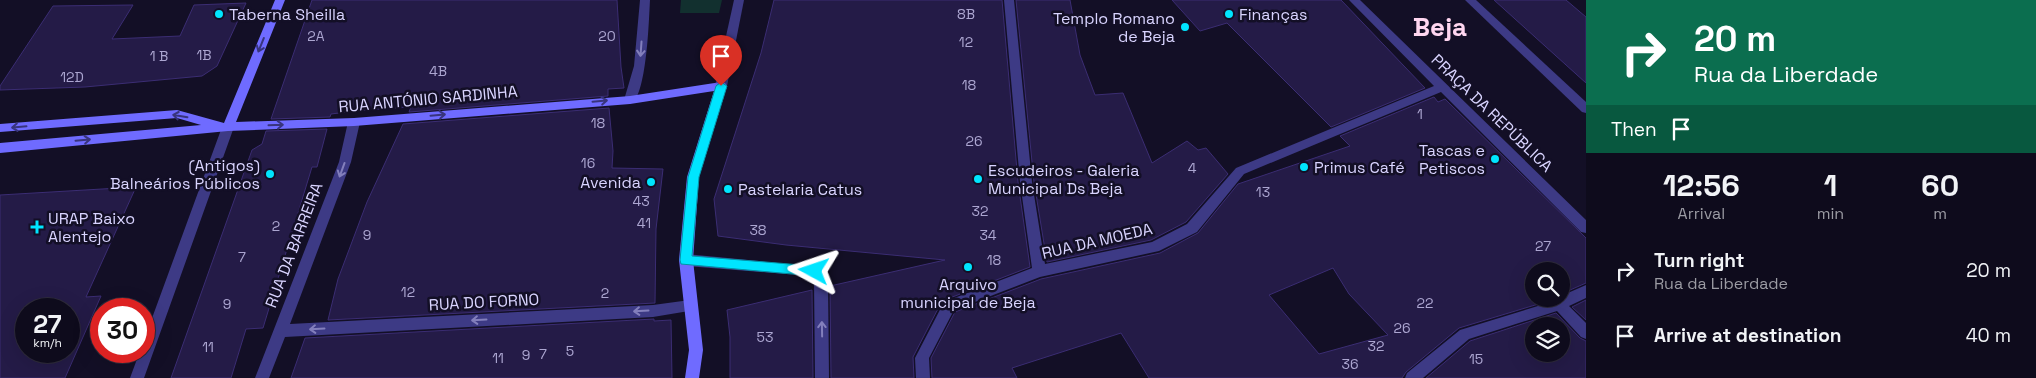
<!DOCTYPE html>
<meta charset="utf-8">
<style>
:root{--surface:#0e0b1c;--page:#1c1929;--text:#f1f3f6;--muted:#9b9ba3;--line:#2e2b3b}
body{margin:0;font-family:"Space Grotesk",sans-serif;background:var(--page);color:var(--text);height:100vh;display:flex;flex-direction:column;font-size:19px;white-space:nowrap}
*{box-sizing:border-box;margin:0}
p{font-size:16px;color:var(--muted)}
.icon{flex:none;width:28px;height:28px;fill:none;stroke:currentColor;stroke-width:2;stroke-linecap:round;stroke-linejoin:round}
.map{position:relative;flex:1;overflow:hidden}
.side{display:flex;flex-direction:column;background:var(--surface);width:450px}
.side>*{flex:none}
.banner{background:#0b6e4f;color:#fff;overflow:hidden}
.controls{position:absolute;left:1525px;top:262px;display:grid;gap:10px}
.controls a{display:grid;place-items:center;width:45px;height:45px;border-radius:50%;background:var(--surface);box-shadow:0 5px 20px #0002,0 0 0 1px var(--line);font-size:25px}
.speed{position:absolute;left:15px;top:298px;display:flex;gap:10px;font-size:25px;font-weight:700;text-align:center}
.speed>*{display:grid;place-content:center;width:65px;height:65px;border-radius:50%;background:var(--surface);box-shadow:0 5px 20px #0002,0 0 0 1px var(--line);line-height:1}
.speed small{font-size:12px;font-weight:400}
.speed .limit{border:8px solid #d22;background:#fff;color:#111}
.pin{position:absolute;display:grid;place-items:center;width:42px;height:42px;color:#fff;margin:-51px -21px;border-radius:50% 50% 50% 0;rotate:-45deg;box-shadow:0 0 5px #0007}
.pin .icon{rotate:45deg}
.me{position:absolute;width:55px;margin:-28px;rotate:275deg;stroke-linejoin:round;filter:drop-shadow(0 0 4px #0008)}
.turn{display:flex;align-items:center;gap:18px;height:105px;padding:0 25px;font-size:22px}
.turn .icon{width:65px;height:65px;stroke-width:2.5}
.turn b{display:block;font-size:35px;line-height:42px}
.then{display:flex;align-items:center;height:48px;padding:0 25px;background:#0003;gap:10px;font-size:19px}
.eta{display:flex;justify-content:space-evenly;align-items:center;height:85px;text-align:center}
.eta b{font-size:30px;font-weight:600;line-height:35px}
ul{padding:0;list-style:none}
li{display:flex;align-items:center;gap:15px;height:65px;padding:0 25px}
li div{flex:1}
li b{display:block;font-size:19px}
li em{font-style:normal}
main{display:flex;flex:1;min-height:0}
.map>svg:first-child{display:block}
.green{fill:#12302f}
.building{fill:#241b47;stroke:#3b2d73;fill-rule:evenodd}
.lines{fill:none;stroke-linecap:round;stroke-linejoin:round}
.minor{fill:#3d3a85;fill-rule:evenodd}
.secondary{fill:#6f6bff;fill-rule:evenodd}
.oneway{stroke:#38347d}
.oneway2{stroke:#837fbc}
.route{fill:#00e5ff;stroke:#0095a6}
.poi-dot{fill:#00e5ff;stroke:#130f26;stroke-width:2}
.labels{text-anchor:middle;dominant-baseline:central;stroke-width:5;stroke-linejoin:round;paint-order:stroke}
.number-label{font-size:14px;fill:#aca6d1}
.poi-label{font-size:16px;fill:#d9d4ff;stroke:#130f26;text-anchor:start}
.street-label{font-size:16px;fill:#d9d4ff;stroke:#130f26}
.town-label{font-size:26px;font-weight:bold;fill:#ffd6f0;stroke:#130f26}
</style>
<main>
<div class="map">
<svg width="1586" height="378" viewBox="0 0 1586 378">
<rect width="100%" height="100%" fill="#130f26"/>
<polygon class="green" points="681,0 722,0 719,13 680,13"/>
<g class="building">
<polygon points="312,0 617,0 621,67 624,88 608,89 608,96 409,112 411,107 363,110 331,114 330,117 271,119"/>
<polygon points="774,0 1002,0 1018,182 1030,267 942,301 913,357 914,378 831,378 830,286 945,260 786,245 718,236 714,199 761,53"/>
<polygon points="1016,0 1070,0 1080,55 1095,95 1123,93 1152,163 1187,141 1198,150 1206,148 1228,174 1186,222 1151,240 1047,262 1034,182"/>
<polygon points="1172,0 1341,0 1425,88 1331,127 1227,23 1200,31"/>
<polygon points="1494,0 1566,0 1586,17 1586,83"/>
<polygon points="246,3 217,66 202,76 85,87 0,90 0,86 53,6 133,5 112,39 180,36 194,5"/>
<path d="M1434 97 1438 102 1445 99 1586 238V283L1561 294V271H1534V299H1555L1459 328 1406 372 1402 378H1149L1121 333 1012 368 1017 378H932L931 358 955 312 1041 279 1160 253 1198 233 1238 184 1350 146 1340 136ZM1333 268 1349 294 1388 335 1319 354 1269 295Z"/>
<polygon points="609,108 613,151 612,168 663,169 656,229 655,303 328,320 338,279 367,202 403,124"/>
<polygon points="327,129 317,167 312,167 263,328 246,329 231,378 171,378 252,150 262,144 266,131"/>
<path d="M136 187 86 297 101 296 65 378H0V195ZM26 309H69V351H26Z"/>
<polygon points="812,290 813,378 730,378 730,337 727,310"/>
<polygon points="1586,300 1586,320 1572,307"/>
<path d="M1556 313 1580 338 1586 341V378H1426L1470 341ZM1534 326H1561V354H1534Z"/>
<polygon points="654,319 654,321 671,320 672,378 291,378 305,338"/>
</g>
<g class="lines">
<g class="minor">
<path d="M640 0H650C649 17 647 99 630 104L624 100 634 66Z"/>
<polygon points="734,0 744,0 727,86 721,90 715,86"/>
<polygon points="1004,0 1014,0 1032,182 1045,264 1152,242 1187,224 1236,168 1434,86 1349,0 1360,0 1586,220 1586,233 1581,232 1441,92 1244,174 1197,232 1159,251 1040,277 954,310 929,358 930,378 916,378 915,358 944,302 1032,268 1020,182"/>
<polygon points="1465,0 1476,0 1586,102 1586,113 1582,112"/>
<polygon points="354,118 360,122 351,162 290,324 653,305 690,300 695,302 697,306 695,310 653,317 285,337 269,378 255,378 339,162 348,122"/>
<polygon points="228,123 234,127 144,378 130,378 140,351 144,351 144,340 222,127"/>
<polygon points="686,254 819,267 828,278 829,378 815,378 814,280 811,276 686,266 681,264 679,260 681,256"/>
<polygon points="1586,285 1586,298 1569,306 1586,323 1586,339 1581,337 1557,311 1469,339 1423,378 1405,378 1407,373 1460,330 1561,299 1561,296"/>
</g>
<polygon class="secondary" points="275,0 285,0 236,122 354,118 630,96 721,82 725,83 727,86 699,177 693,260 703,350 699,378 685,378 689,350 679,260 687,177 714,91 630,104 354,126 228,131 0,153 0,143 201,125 177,118 0,132 0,124 177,110 224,123"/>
</g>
<defs><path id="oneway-shaft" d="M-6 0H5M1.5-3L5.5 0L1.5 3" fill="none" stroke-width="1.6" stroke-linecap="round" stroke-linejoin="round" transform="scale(1.25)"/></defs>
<g class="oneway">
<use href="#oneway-shaft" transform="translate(261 45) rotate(112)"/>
<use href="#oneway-shaft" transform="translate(600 101) rotate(-5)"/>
<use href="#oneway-shaft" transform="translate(438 115) rotate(-5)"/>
<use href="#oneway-shaft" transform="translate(180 116) rotate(-171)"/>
<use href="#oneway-shaft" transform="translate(276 125) rotate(-2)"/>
<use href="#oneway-shaft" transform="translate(19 127) rotate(175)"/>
<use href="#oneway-shaft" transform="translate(83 140) rotate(-5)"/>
</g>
<g class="oneway2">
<use href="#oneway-shaft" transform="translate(641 49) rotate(94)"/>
<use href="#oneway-shaft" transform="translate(342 170) rotate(110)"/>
<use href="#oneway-shaft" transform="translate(641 311) rotate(177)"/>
<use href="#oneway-shaft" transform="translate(479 320) rotate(177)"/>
<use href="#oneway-shaft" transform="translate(317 329) rotate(177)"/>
<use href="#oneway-shaft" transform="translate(822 329) rotate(-91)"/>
</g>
<polygon class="route" points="721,82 727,86 699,177 692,256 814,266 819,267 820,271 819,275 814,276 681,264 680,260 688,177 716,86"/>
<g class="poi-dot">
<circle cx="219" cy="14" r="5"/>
<circle cx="1229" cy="14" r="5"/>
<circle cx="1185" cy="27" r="5"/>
<circle cx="1495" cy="159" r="5"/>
<circle cx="1304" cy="167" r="5"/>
<circle cx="270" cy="174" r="5"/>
<circle cx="978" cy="179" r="5"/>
<circle cx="651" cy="182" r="5"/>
<circle cx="728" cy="189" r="5"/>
<path d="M34.5 219.5h5v5h5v5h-5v5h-5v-5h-5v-5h5z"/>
<circle cx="968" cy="267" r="5"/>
</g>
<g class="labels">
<g class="number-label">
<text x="966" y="14">8B</text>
<text x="316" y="36">2A</text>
<text x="607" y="36">20</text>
<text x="966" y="42">12</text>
<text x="204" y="55">1B</text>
<text x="159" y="56">1 B</text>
<text x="438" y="71">4B</text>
<text x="72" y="77">12D</text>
<text x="969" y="85">18</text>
<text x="1420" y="114">1</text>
<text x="598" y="123">18</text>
<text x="974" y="141">26</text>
<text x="588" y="163">16</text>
<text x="1192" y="168">4</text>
<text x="1263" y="192">13</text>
<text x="641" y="201">43</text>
<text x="980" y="211">32</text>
<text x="644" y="223">41</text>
<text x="276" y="226">2</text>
<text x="758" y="230">38</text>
<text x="367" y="235">9</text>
<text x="988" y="235">34</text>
<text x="1543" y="246">27</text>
<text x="242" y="257">7</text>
<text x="994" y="260">18</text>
<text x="408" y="292">12</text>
<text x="605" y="293">2</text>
<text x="1425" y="303">22</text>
<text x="227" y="304">9</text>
<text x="1402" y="328">26</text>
<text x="765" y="337">53</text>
<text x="1376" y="346">32</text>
<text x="208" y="347">11</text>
<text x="570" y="351">5</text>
<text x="543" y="354">7</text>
<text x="526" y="355">9</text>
<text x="498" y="358">11</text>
<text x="1476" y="359">15</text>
<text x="1350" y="364">36</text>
</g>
<g class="poi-label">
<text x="229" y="14">Taberna Sheilla</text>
<text x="1239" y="14">Finanças</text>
<text x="1175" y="18" text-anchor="end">Templo Romano<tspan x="1175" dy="18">de Beja</tspan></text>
<text x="1485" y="150" text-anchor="end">Tascas e<tspan x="1485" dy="18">Petiscos</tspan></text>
<text x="260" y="165" text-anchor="end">(Antigos)<tspan x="260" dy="18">Balneários Públicos</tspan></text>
<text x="1314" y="167">Primus Café</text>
<text x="988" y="170">Escudeiros - Galeria<tspan x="988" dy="18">Municipal Ds Beja</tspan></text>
<text x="641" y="182" text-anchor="end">Avenida</text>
<text x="738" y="189">Pastelaria Catus</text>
<text x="48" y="218">URAP Baixo<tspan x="48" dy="18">Alentejo</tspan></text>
<text x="968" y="284" text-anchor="middle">Arquivo<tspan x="968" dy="18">municipal de Beja</tspan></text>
</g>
<g class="street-label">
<text transform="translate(428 99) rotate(-5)">RUA ANTÓNIO SARDINHA</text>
<text transform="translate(1492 113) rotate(44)">PRAÇA DA REPÚBLICA</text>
<text transform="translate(1097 241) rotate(-13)">RUA DA MOEDA</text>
<text transform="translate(294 245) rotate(-69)">RUA DA BARREIRA</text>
<text transform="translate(484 302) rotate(-3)">RUA DO FORNO</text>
</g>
<g class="town-label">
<text x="1440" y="27">Beja</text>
</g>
</g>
</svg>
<div class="controls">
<a><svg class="icon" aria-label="search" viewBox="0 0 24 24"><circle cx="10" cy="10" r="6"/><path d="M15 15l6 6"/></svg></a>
<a><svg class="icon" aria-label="layers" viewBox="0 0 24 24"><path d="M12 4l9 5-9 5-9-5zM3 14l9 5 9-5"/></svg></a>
</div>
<div class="speed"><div>27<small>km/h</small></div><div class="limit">30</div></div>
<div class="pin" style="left:721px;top:86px;background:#d93025"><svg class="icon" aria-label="arrive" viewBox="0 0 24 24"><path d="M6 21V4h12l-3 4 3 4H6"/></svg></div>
<svg class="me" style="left:814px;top:271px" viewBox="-20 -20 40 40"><path d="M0-17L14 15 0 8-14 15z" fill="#00e5ff" stroke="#fff" stroke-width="4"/></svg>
</div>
<section class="side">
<div class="banner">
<div class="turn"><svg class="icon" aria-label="right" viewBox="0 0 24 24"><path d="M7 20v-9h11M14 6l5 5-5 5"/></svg><div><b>20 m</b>Rua da Liberdade</div></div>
<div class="then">Then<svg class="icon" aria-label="arrive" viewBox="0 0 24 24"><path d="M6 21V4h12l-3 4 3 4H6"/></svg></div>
</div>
<div class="eta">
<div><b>12:56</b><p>Arrival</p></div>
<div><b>1</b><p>min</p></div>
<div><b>60</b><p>m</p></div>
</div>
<ul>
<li><svg class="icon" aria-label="right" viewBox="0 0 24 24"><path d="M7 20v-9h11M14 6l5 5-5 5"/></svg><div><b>Turn right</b><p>Rua da Liberdade</p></div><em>20 m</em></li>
<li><svg class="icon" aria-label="arrive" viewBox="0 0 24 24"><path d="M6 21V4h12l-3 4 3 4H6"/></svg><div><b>Arrive at destination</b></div><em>40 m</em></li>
</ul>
</section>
</main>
